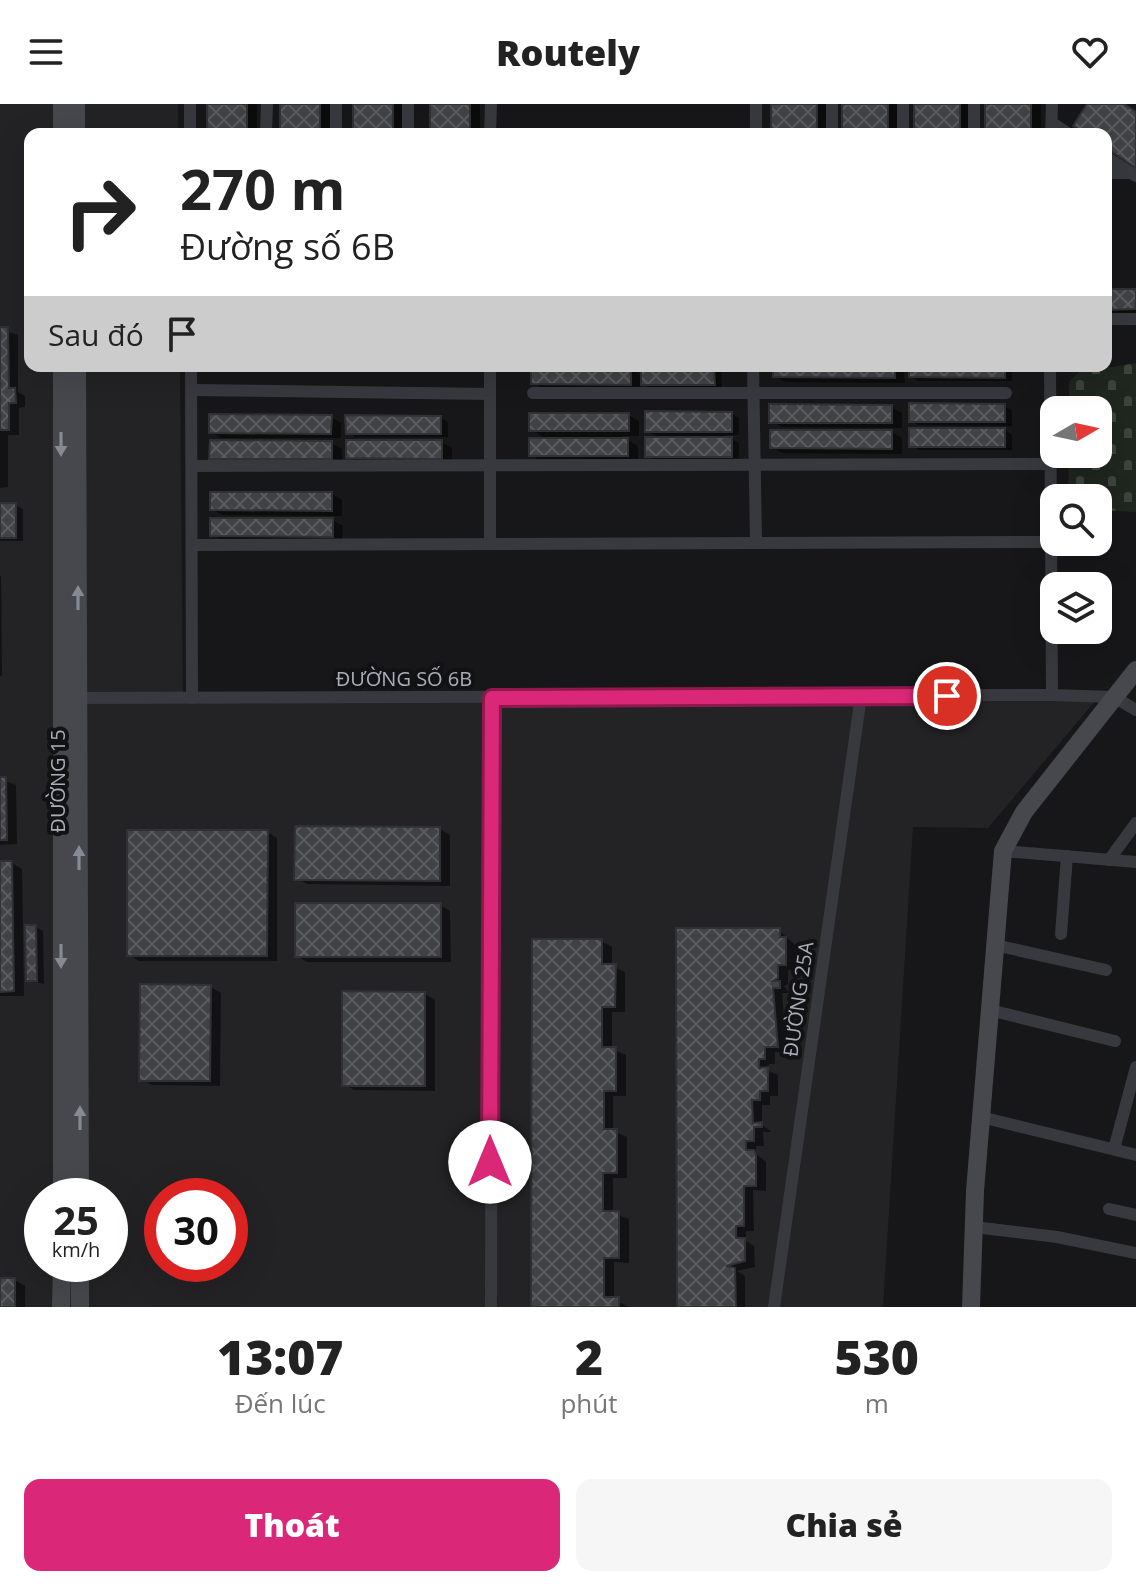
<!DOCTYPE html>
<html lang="vi">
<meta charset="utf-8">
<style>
:root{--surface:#fff;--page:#f6f6f6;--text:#222;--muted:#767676;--accent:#db2777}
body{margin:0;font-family:"Open Sans",sans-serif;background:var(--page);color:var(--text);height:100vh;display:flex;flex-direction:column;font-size:30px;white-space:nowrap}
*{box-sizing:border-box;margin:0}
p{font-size:26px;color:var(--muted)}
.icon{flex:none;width:44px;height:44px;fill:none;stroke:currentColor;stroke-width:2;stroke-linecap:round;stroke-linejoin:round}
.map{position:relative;height:1203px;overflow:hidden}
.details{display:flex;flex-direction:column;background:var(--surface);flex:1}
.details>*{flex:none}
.top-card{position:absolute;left:24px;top:24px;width:1088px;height:244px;border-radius:16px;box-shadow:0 8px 32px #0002;background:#fff;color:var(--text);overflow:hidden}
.needle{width:52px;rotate:81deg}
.buttons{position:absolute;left:1040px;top:292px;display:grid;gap:16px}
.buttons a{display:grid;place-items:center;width:72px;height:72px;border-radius:16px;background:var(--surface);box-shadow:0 8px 32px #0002;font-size:40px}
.speed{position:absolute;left:24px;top:1074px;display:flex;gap:16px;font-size:40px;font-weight:700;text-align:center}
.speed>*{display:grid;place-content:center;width:104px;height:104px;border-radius:50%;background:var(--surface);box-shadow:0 8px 32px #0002;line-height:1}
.speed small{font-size:20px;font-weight:400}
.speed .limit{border:12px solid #d22;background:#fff;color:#111}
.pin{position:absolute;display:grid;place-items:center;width:68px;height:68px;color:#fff;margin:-34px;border:4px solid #fff;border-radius:50%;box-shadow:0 2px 8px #0007}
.me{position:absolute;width:88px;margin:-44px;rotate:0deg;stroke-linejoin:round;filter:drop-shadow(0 0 6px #0008)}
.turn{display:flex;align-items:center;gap:28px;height:168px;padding:0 24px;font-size:36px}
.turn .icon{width:104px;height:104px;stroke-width:2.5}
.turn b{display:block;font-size:56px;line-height:68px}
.then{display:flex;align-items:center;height:76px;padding:0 24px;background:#0003;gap:16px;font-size:30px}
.eta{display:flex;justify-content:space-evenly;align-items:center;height:136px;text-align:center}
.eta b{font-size:48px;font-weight:800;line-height:56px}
.primary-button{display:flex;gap:16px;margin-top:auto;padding:16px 24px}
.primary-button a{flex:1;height:92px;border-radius:16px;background:var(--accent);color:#fff;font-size:32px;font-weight:800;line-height:92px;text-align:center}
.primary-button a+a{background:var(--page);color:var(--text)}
header{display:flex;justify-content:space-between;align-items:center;height:104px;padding:0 24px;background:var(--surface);font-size:36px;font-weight:800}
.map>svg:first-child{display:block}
.built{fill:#232326;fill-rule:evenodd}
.cemetery{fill:url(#cemetery-stones)}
.shadow{fill:#0007}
.building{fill:url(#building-cross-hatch);stroke:#313135;stroke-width:2}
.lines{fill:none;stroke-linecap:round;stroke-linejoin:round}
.street{stroke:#38393e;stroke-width:12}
.secondary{stroke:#46484e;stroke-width:18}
.oneway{fill:#868a94}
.route-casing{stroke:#8e194d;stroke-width:20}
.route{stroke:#db2777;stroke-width:14}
.labels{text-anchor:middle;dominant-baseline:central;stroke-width:8;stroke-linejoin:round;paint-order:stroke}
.street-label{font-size:20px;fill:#a9aeb9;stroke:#121214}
</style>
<header><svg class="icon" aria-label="menu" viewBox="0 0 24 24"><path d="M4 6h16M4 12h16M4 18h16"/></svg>Routely<svg class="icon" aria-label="heart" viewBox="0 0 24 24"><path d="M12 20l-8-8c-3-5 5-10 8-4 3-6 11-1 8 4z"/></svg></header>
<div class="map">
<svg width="1136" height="1203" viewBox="0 0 1136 1203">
<defs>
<pattern id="cemetery-stones" width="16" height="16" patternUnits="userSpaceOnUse" patternTransform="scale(2)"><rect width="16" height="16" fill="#1f271f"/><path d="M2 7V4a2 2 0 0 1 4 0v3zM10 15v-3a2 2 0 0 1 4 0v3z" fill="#3d443d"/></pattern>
<pattern id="building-cross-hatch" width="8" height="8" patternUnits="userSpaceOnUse" patternTransform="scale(2)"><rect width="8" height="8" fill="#414246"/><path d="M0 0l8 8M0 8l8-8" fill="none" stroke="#5a5b5f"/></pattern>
</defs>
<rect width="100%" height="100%" fill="#171719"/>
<path class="built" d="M0 0H178V30H30V262H180L183 596H1096L988 724 913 723 883 1203H0ZM42 1092H110V1160H42ZM162 1092H230V1160H162Z"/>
<polygon class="cemetery" points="1136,259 1136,408 1098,406 1098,394 1068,394 1069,350 1098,350 1098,306 1069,306 1069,278 1085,262 1113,263"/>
<g class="shadow">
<rect x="209" y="0" width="48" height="30"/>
<rect x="282" y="0" width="48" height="30"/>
<rect x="355" y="0" width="48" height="30"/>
<rect x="432" y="0" width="48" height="30"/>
<polygon points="773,0 827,0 826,30 773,30"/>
<rect x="844" y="0" width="54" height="30"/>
<polygon points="916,0 970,0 969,30 916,30"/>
<rect x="987" y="0" width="54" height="30"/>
<polygon points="1106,187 1136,187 1136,210 1106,211"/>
<polygon points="0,225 18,231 18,288 25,292 25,303 19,304 19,331 8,331 8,383 0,384"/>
<polygon points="355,262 455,262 359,264"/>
<polygon points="547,262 626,262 643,272 673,262 714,262 721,267 722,284 650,284 641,279 641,285 544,285 533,279"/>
<polygon points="775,262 903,262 905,279 785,278 775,272"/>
<polygon points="911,262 1012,262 1012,277 918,277 911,272"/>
<polygon points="1004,302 1012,306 1012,322 918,321 911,317"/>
<polygon points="891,303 902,309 902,324 782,323 771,317"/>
<polygon points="732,310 739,314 739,331 725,331 739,339 739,357 655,356 647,352 661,335 647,327"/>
<polygon points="628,311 639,317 639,332 621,332 638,342 638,357 541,357 531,351 548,336 531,326"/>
<polygon points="331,313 341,319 341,334 221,334 211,328"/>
<polygon points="441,314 448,318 448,333 355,333 348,328"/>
<polygon points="1005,326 1012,331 1012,346 919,346 911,341"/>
<polygon points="892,328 902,334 902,350 782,349 772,343"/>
<polygon points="441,338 452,344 452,360 358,359 348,353"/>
<polygon points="331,339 342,345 342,360 222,359 211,354"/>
<polygon points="332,390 342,396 342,412 222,411 212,405"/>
<polygon points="0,401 15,401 23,405 23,437 0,437"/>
<polygon points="332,416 343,422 342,438 223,437 212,431"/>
<polygon points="0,472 1,472 2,572 0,572"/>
<polygon points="0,675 16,681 17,740 0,741"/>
<polygon points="440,725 450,731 450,782 307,780 296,774"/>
<polygon points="267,728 277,734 277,857 139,857 129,851"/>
<polygon points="0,759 12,759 22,765 24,892 0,892"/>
<polygon points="440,801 450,807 451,858 307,858 297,852"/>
<polygon points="36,823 43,827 44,880 28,876"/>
<polygon points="779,826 795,841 795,866 788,866 788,880 784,882 790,889 782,889 787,948 775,948 775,960 769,960 769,967 778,971 778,992 770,992 770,1001 762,1001 762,1021 772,1028 763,1028 764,1042 756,1042 756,1050 766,1058 766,1087 753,1086 754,1127 746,1127 746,1137 754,1142 755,1163 737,1167 745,1172 745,1203 679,1203"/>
<polygon points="601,837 612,843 612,862 625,868 625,908 612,908 612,945 626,951 626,992 613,992 613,1027 627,1033 627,1074 613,1074 613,1109 629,1115 629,1159 614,1158 614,1195 629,1203 533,1203"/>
<polygon points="210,883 221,889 220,982 152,981 141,975"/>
<polygon points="425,890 435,896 435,987 354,986 344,980"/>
<polygon points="0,1176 15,1176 25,1182 25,1203 0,1203"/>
</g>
<g class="building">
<rect x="207" y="0" width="40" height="30"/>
<rect x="280" y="0" width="40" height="30"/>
<rect x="353" y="0" width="40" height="30"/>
<rect x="430" y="0" width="40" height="30"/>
<rect x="771" y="0" width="46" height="30"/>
<rect x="842" y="0" width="46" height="30"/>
<rect x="914" y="0" width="46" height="30"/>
<rect x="985" y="0" width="46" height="30"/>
<polygon points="1087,0 1124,0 1136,8 1136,64 1106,44 1106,30 1085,30 1073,22"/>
<polygon points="1106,185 1136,185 1136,205 1106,206"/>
<polygon points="0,223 8,223 9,284 15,284 16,299 9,299 9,326 0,326"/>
<polygon points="531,262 631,262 631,281 531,280"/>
<polygon points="641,262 714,262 715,281 641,281"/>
<polygon points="773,262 895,262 895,274 773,273"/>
<polygon points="909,262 1005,262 1005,274 909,273"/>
<polygon points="909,299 1005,300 1005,318 909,318"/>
<polygon points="769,300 892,301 892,319 769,319"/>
<polygon points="645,307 732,308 732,328 645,328"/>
<rect x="529" y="309" width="100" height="18"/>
<polygon points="209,310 332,311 331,330 209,329"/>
<polygon points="345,311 441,312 441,330 346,330"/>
<rect x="909" y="324" width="96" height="19"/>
<polygon points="770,326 892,326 892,345 770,344"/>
<rect x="645" y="333" width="87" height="20"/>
<rect x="529" y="334" width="99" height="18"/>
<polygon points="210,336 332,337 332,355 209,355"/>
<polygon points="346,336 442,336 442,355 346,354"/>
<polygon points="210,388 332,388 332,407 210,406"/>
<rect x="0" y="399" width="16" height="35"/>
<polygon points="210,414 333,414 333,433 210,432"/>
<polygon points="0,673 6,673 7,736 0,736"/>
<polygon points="295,722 440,723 440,777 294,776"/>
<polygon points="127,726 268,726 267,852 127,852"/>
<polygon points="0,757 12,757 14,887 0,888"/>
<rect x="295" y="799" width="146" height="54"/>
<polygon points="25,821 36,821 37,877 26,877"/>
<polygon points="676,824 780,824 780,833 786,833 786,861 778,861 778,874 773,877 780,877 780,884 773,884 778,943 765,943 765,955 759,955 759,964 768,963 768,987 760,987 760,996 752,996 753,1019 762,1018 762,1023 754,1023 754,1037 746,1037 746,1046 754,1046 756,1051 756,1082 744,1082 744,1122 736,1122 736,1134 745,1134 745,1157 726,1162 735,1164 736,1203 677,1203"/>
<polygon points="532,835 602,835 602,860 616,860 615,903 602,903 602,943 616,943 616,987 604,987 604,1025 617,1025 617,1069 603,1069 603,1107 619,1107 619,1154 604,1154 604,1193 619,1193 619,1203 531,1203"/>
<polygon points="140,880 211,881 210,977 139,977"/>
<polygon points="342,887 425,888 425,982 342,982"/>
<rect x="0" y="1174" width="15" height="29"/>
</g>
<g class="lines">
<g class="street">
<polyline points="408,0 408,30"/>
<polyline points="903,0 903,30"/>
<polyline points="974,0 974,30"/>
<polyline points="1052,19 1069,30"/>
<polyline points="190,30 190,0"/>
<polyline points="266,30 267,0"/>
<polyline points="336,30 336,0"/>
<polyline points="490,30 491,0"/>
<polyline points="756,30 756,0"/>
<polyline points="832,30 832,0"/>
<polyline points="1051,30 1052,0"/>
<polyline points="1106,53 1136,72"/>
<polyline points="1106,69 1129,69"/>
<polyline points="1106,215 1136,215"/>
<polyline points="191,262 192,594"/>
<polyline points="490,262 490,439"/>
<polyline points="753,262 756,438"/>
<polyline points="1050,262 1052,591"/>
<polyline points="192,286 490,290"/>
<polyline points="533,289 1006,289"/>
<polyline points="192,362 1050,360"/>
<polyline points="192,441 1050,438"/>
<polyline points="71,594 1052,591 1114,593 1136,606"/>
<polyline points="1003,747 1136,758"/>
<polyline points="1109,756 1136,719"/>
<polyline points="1061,830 1067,752"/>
<polyline points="995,841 1106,866"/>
<polyline points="990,906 1115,937"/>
<polyline points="981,1013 1136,1051"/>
<polyline points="1114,1045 1136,963"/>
<polyline points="1109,1105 1136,1111"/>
<polyline points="974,1123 1057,1133 1136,1149"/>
<polyline points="491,1203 492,594"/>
<polyline points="774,1203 861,592"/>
</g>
<g class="secondary">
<polyline points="62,0 62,30"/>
<polyline points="76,30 76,0"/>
<polyline points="62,262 62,1092"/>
<polyline points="77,262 80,1092"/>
<polyline points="61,1203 62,1160"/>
<polyline points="80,1203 80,1160"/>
<polyline points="971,1203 975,1087 1003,747 1024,708 1136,566"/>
</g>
</g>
<defs><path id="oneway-solid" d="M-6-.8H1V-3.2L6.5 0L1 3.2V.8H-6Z" transform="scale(2)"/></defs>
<g class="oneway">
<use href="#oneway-solid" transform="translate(61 340) rotate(90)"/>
<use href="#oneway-solid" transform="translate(78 494) rotate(-90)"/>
<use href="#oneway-solid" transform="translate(79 754) rotate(-90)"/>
<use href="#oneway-solid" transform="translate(61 852) rotate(90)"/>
<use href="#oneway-solid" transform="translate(80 1014) rotate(-90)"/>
</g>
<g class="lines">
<g class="route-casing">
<polyline id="route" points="490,1058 492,594 947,592"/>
</g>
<use href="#route" class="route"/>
</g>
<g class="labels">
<g class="street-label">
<text x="404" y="574">ĐƯỜNG SỐ 6B</text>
<text transform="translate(57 677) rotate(-90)">ĐƯỜNG 15</text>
<text transform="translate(798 895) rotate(-82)">ĐƯỜNG 25A</text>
</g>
</g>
</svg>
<div class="buttons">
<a><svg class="needle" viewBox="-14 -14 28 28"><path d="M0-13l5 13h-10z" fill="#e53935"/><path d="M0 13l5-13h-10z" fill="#767676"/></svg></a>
<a><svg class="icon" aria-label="search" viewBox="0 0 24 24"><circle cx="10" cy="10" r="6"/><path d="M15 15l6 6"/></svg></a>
<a><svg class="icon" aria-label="layers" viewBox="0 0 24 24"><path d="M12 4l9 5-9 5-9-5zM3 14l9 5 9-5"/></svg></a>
</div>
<div class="speed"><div>25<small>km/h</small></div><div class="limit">30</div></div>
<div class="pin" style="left:947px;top:592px;background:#d93025"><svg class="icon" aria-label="arrive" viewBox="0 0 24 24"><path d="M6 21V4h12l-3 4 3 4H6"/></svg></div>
<svg class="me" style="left:490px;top:1058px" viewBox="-20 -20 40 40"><circle r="19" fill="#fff"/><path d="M0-13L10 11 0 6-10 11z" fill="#db2777"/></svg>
<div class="top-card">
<div class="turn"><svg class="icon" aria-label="right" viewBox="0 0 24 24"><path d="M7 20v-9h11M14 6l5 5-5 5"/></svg><div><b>270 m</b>Đường số 6B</div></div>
<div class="then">Sau đó<svg class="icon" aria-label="arrive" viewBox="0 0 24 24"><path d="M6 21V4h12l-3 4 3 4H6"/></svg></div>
</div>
</div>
<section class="details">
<div class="eta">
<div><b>13:07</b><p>Đến lúc</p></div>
<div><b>2</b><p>phút</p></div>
<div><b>530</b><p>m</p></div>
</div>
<div class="primary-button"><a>Thoát</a><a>Chia sẻ</a></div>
</section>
